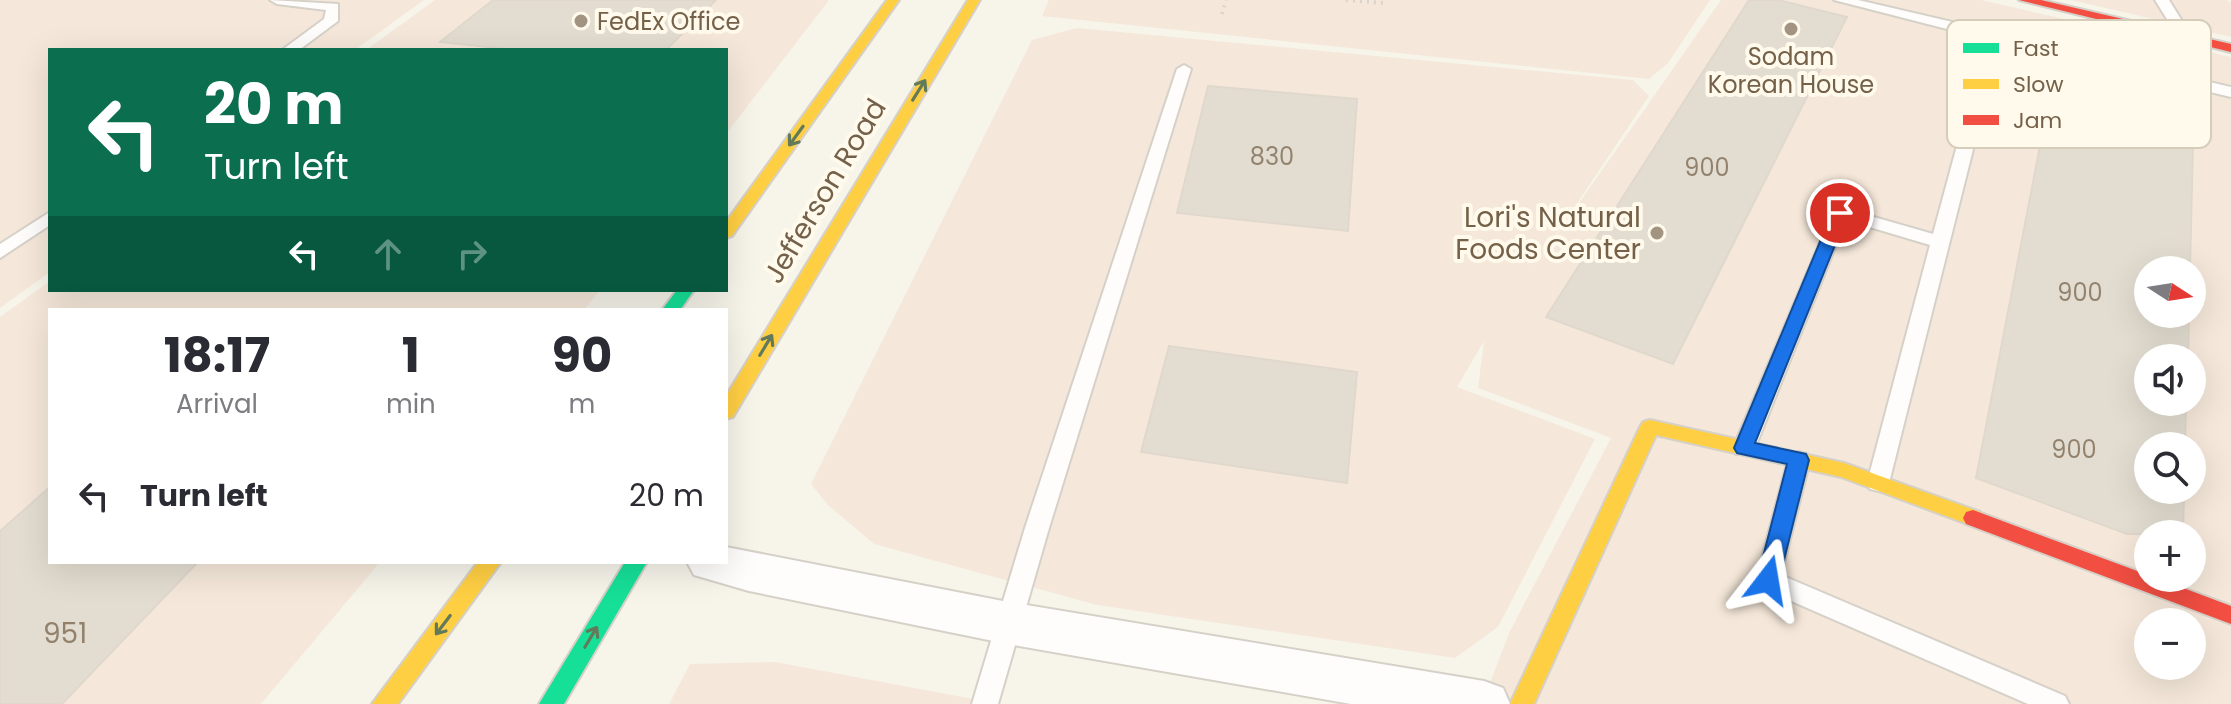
<!DOCTYPE html>
<meta charset="utf-8">
<style>
:root{--surface:#fff;--page:#f7f7f7;--text:#2b2b33;--muted:#7c7c81}
body{margin:0;font-family:Poppins,sans-serif;background:var(--page);color:var(--text);height:100vh;display:flex;flex-direction:column;font-size:30px;white-space:nowrap}
*{box-sizing:border-box;margin:0}
p{font-size:26px;color:var(--muted)}
.icon{flex:none;width:44px;height:44px;fill:none;stroke:currentColor;stroke-width:2;stroke-linecap:round;stroke-linejoin:round}
.map{position:relative;flex:1;overflow:hidden}
.details{position:absolute;left:48px;top:308px;width:680px;height:256px;display:flex;flex-direction:column;background:var(--surface);border-radius:0px;box-shadow:0 8px 32px #0002}
.details>*{flex:none}
.top-card{position:absolute;left:48px;top:48px;width:680px;height:244px;border-radius:0px;box-shadow:0 8px 32px #0002;background:#0b6e4f;color:#fff;overflow:hidden}
.needle{width:52px;rotate:102deg}
.buttons{position:absolute;left:2134px;top:256px;display:grid;gap:16px}
.buttons a{display:grid;place-items:center;width:72px;height:72px;border-radius:50%;background:var(--surface);box-shadow:0 8px 32px #0002;font-size:40px}
.pin{position:absolute;display:grid;place-items:center;width:68px;height:68px;color:#fff;margin:-34px;border:4px solid #fff;border-radius:50%;box-shadow:0 2px 8px #0007}
.me{position:absolute;width:88px;margin:-44px;rotate:14deg;stroke-linejoin:round;filter:drop-shadow(0 0 6px #0008)}
.turn{display:flex;align-items:center;gap:28px;height:168px;padding:0 24px;font-size:36px}
.turn .icon{width:104px;height:104px;stroke-width:2.5}
.turn b{display:block;font-size:56px;line-height:68px}
.lanes{display:flex;align-items:center;height:76px;padding:0 24px;background:#0003;justify-content:center;gap:40px;direction:ltr}
.lanes .off{opacity:.35}
.eta{display:flex;justify-content:space-evenly;align-items:center;height:136px;text-align:center}
.eta b{font-size:48px;font-weight:700;line-height:56px}
ul{padding:0;list-style:none}
li{display:flex;align-items:center;gap:24px;height:104px;padding:0 24px}
li div{flex:1}
li b{display:block;font-size:30px}
li em{font-style:normal}
.map>svg:first-child{display:block}
.commercial{fill:#f5e8da;fill-rule:evenodd}
.building{fill:#e3ddd1;stroke:#e0d8cc;stroke-width:2}
.lines{fill:none;stroke-linecap:round;stroke-linejoin:round}
.lane-casing{stroke:#d6d1c8;stroke-width:4}
.street-casing{stroke:#d6d1c8;stroke-width:4}
.fast-casing{stroke:#d6d1c8;stroke-width:4}
.slow-casing{stroke:#d6d1c8;stroke-width:4}
.jam-casing{stroke:#d6d1c8;stroke-width:4}
.path{stroke:#dad4cd;stroke-width:4;stroke-dasharray:2 5;stroke-linecap:butt}
.lane{fill:#fefdfc;fill-rule:evenodd}
.street{fill:#fefdfc;fill-rule:evenodd}
.fast{fill:#16e098;fill-rule:evenodd}
.slow{fill:#ffcf43;fill-rule:evenodd}
.jam{fill:#f24e42;fill-rule:evenodd}
.oneway{stroke:#627a59}
.route{fill:#1a73e8;stroke:#114b97;stroke-width:2}
.poi-dot{fill:#a29481;stroke:#fffaeb;stroke-width:3}
.labels{text-anchor:middle;dominant-baseline:central;stroke-width:8;stroke-linejoin:round;paint-order:stroke}
.far-poi-label{font-size:24px;fill:#756149;stroke:#fffaeb;text-anchor:start}
.number-label{font-size:24px;fill:#92826d}
.street-label{font-size:28px;fill:#756149;stroke:#fffaeb}
.poi-label{font-size:28px;fill:#756149;stroke:#fffaeb;text-anchor:end}
.near-number-label{font-size:28px;fill:#92826d}
.key{fill:#fffaeb;stroke:#d6ccba;stroke-width:2}
.key-label{font-size:22px;fill:#756149}
</style>
<div class="map">
<svg width="2231" height="704" viewBox="0 0 2231 704">
<rect width="100%" height="100%" fill="#f7f4ea"/>
<g class="commercial">
<polygon points="0,0 424,0 355,50 50,50 50,272 0,308"/>
<polygon points="435,0 829,0 726,134 726,50 366,50"/>
<polygon points="1049,0 1710,0 1668,63 1649,79 1042,16"/>
<path d="M1721 0H1981L2231 57V704H1482L1509 633 1611 438 1478 388 1484 341 1457 387 1595 439 1498 627 1455 658 1097 605 874 544 828 505 811 484 1032 40 1077 28 1633 80 1649 96 1533 269ZM2148 270H2192V314H2148ZM2148 358H2192V402H2148ZM2148 446H2192V490H2148ZM2148 534H2192V578H2148ZM2148 622H2192V666H2148Z"/>
<polygon points="2071,0 2227,0 2231,3 2231,37"/>
<polygon points="50,281 50,290 600,290 584,310 50,310 50,562 380,562 261,704 0,704 0,317"/>
<polygon points="775,662 1000,704 669,704 690,664"/>
</g>
<g class="building">
<polygon points="493,0 716,0 666,50 518,50 440,42"/>
<polygon points="1749,0 1778,0 1847,17 1673,364 1546,317"/>
<polygon points="2055,68 2194,101 2190,270 2148,270 2148,314 2189,314 2188,358 2148,358 2148,402 2186,402 2185,446 2148,446 2148,490 2184,490 2183,534 2127,534 1976,478"/>
<polygon points="1208,86 1357,99 1348,231 1177,213"/>
<polygon points="1169,346 1357,372 1347,483 1141,452"/>
<polygon points="50,487 50,562 198,562 62,704 0,704 0,531"/>
</g>
<g class="lines">
<g class="lane-casing">
<g id="lane">
<polygon points="270,0 338,4 338,21 299,50 282,50 324,19 326,10 277,4"/>
<polygon points="1834,0 1858,0 2231,87 2231,97 2000,42 1889,483 1886,489 1878,491 1870,489 1867,483 1930,245 1846,220 1755,448 1752,454 1736,454 1733,448 1834,209 1846,209 1933,234 1986,39"/>
<polygon points="2155,0 2169,0 2192,37 2190,40 2180,40"/>
<polygon points="1184,65 1191,69 1049,528 998,704 972,704 1025,528 1177,69"/>
<polygon points="50,212 50,225 0,258 0,244"/>
<polygon points="1799,452 1807,454 1810,460 1781,575 2065,696 2069,704 2028,704 1759,587 1756,580 1788,460 1791,454"/>
</g>
</g>
<g class="street-casing">
<polygon id="street" points="726,547 1008,602 1484,681 1503,688 1510,704 1351,704 1008,644 749,591 694,575 687,562 726,562"/>
</g>
<g class="fast-casing">
<g id="fast">
<polygon points="677,290 694,290 680,310 662,310"/>
<polygon points="625,562 647,562 564,704 539,704"/>
</g>
</g>
<g class="slow-casing">
<g id="slow">
<polygon points="887,0 899,0 732,236 726,238 726,222"/>
<polygon points="968,0 980,0 733,417 726,419 726,396"/>
<polygon points="1650,420 1844,463 1980,512 1983,518 1980,524 1973,526 1841,477 1656,435 1534,704 1510,704 1640,427 1643,422"/>
<polygon points="478,562 501,562 398,704 372,704"/>
</g>
</g>
<g class="jam-casing">
<g id="jam">
<polygon points="2019,0 2041,0 2231,44 2231,52"/>
<polygon points="1973,510 2148,575 2148,578 2157,578 2231,606 2231,624 1966,524 1963,518 1966,512"/>
</g>
</g>
<g class="path">
<polyline points="1346,0 1383,3"/>
<polyline points="1222,14 1226,0"/>
</g>
<use href="#lane" class="lane"/>
<use href="#street" class="street"/>
<use href="#fast" class="fast"/>
<use href="#slow" class="slow"/>
<use href="#jam" class="jam"/>
</g>
<defs><path id="oneway-shaft" d="M-6 0H5M1.5-3L5.5 0L1.5 3" fill="none" stroke-width="1.6" stroke-linecap="round" stroke-linejoin="round" transform="scale(2)"/></defs>
<g class="oneway">
<use href="#oneway-shaft" transform="translate(919 90) rotate(-58)"/>
<use href="#oneway-shaft" transform="translate(796 136) rotate(126)"/>
<use href="#oneway-shaft" transform="translate(766 345) rotate(-59)"/>
<use href="#oneway-shaft" transform="translate(443 625) rotate(127)"/>
<use href="#oneway-shaft" transform="translate(591 637) rotate(-59)"/>
</g>
<polygon class="route" points="1840,208 1848,213 1755,443 1806,454 1809,460 1779,580 1775,586 1768,589 1760,586 1757,580 1787,464 1737,453 1734,448 1832,213"/>
<g class="poi-dot">
<circle cx="581" cy="21" r="8"/>
<circle cx="1791" cy="29" r="8"/>
<circle cx="1657" cy="233" r="8"/>
</g>
<g class="labels">
<g class="far-poi-label">
<text x="597" y="21">FedEx Office</text>
<text x="1791" y="56" text-anchor="middle">Sodam<tspan x="1791" dy="28">Korean House</tspan></text>
</g>
<g class="number-label">
<text x="1272" y="156">830</text>
<text x="1707" y="167">900</text>
<text x="2080" y="292">900</text>
<text x="2074" y="449">900</text>
</g>
<g class="street-label">
<text transform="translate(825 191) rotate(-59)">Jefferson Road</text>
</g>
<g class="poi-label">
<text x="1641" y="217">Lori's Natural<tspan x="1641" dy="32">Foods Center</tspan></text>
</g>
<g class="near-number-label">
<text x="65" y="633">951</text>
</g>
</g>
<rect x="1947" y="20" width="264" height="128" rx="12" class="key"/>
<rect x="1963" y="43" width="36" height="10" fill="#16e098"/>
<rect x="1963" y="79" width="36" height="10" fill="#ffcf43"/>
<rect x="1963" y="115" width="36" height="10" fill="#f24e42"/>
<g class="key-label">
<text x="2013" y="56">Fast</text>
<text x="2013" y="92">Slow</text>
<text x="2013" y="128">Jam</text>
</g>
</svg>
<div class="buttons">
<a><svg class="needle" viewBox="-14 -14 28 28"><path d="M0-13l5 13h-10z" fill="#e53935"/><path d="M0 13l5-13h-10z" fill="#7c7c81"/></svg></a>
<a><svg class="icon" aria-label="sound" viewBox="0 0 24 24"><path d="M4 9h4l5-4v14l-5-4H4zM17 9q2 3 0 6"/></svg></a>
<a><svg class="icon" aria-label="search" viewBox="0 0 24 24"><circle cx="10" cy="10" r="6"/><path d="M15 15l6 6"/></svg></a>
<a>+</a>
<a>−</a>
</div>
<div class="pin" style="left:1840px;top:213px;background:#d93025"><svg class="icon" aria-label="arrive" viewBox="0 0 24 24"><path d="M6 21V4h12l-3 4 3 4H6"/></svg></div>
<svg class="me" style="left:1768px;top:580px" viewBox="-20 -20 40 40"><path d="M0-17L14 15 0 8-14 15z" fill="#1a73e8" stroke="#fff" stroke-width="4"/></svg>
<div class="top-card">
<div class="turn"><svg class="icon" aria-label="left" viewBox="0 0 24 24"><path d="M17 20v-9H6M10 6l-5 5 5 5"/></svg><div><b>20 m</b>Turn left</div></div>
<div class="lanes"><svg class="icon" aria-label="left" viewBox="0 0 24 24"><path d="M17 20v-9H6M10 6l-5 5 5 5"/></svg><svg class="icon off" aria-label="ahead" viewBox="0 0 24 24"><path d="M12 20V5M6 11l6-6 6 6"/></svg><svg class="icon off" aria-label="right" viewBox="0 0 24 24"><path d="M7 20v-9h11M14 6l5 5-5 5"/></svg></div>
</div>
<section class="details">
<div class="eta">
<div><b>18:17</b><p>Arrival</p></div>
<div><b>1</b><p>min</p></div>
<div><b>90</b><p>m</p></div>
</div>
<ul>
<li><svg class="icon" aria-label="left" viewBox="0 0 24 24"><path d="M17 20v-9H6M10 6l-5 5 5 5"/></svg><div><b>Turn left</b></div><em>20 m</em></li>
</ul>
</section>
</div>
